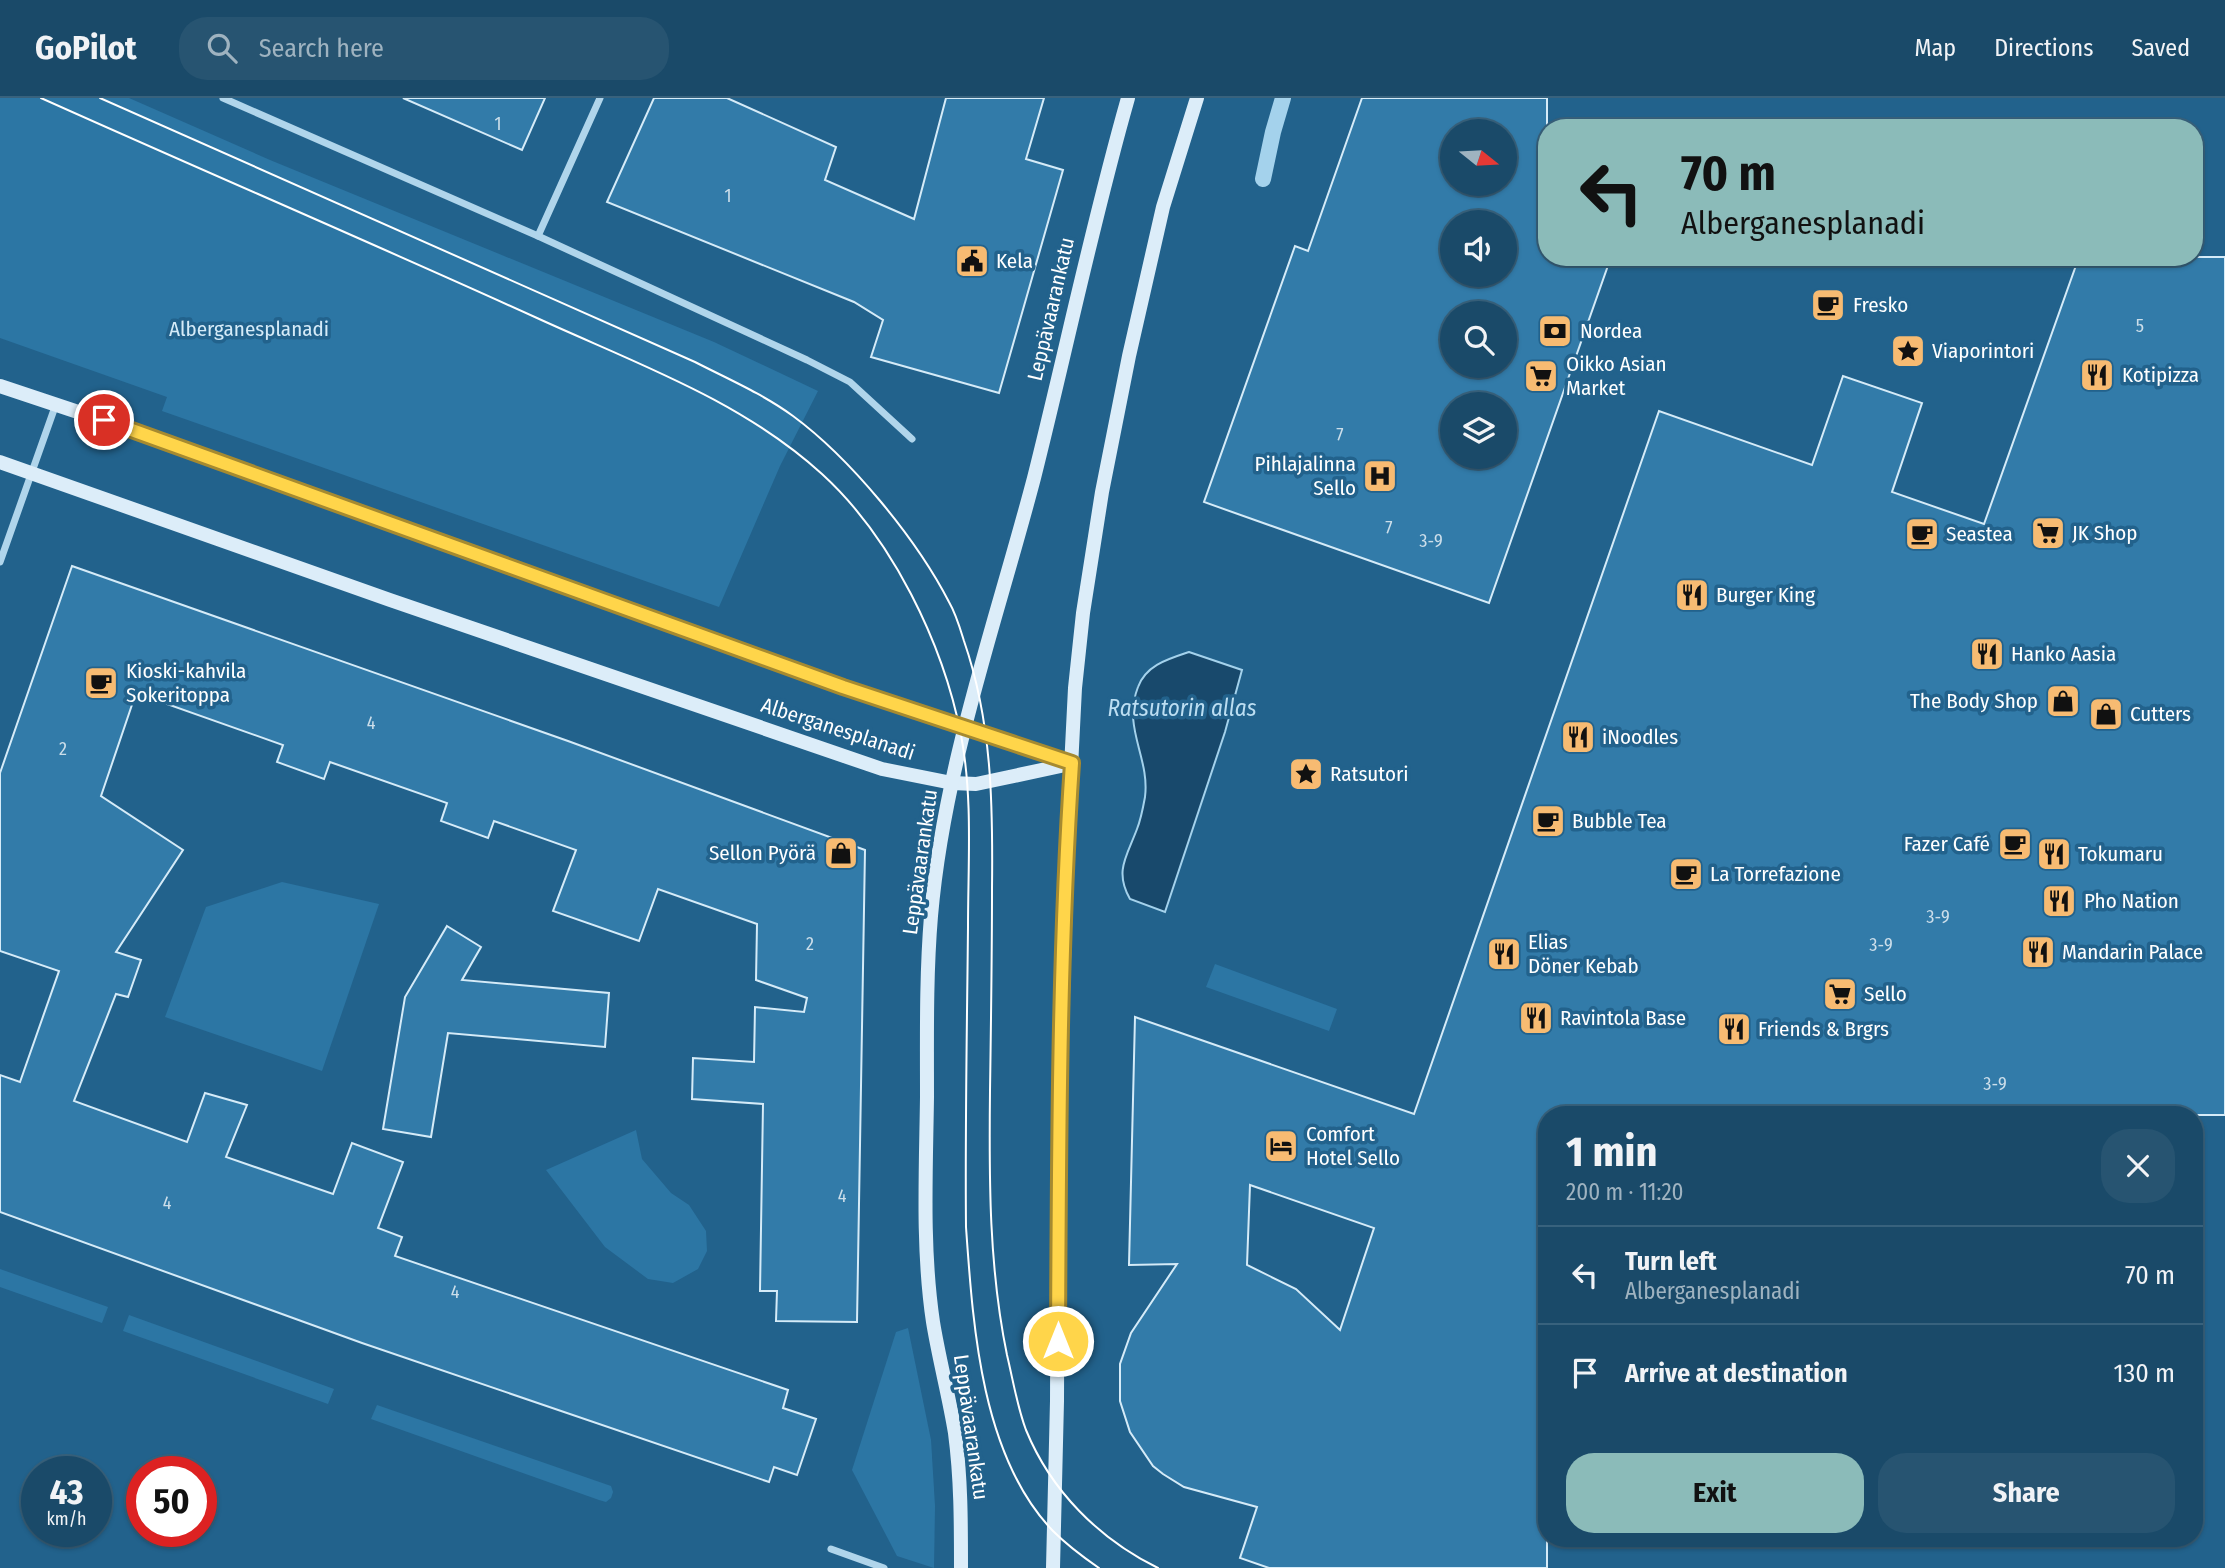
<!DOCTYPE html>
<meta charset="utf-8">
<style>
:root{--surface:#1a4a69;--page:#275471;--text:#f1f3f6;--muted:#9fb3c0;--line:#38627d;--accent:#8bbbb9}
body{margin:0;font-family:"Fira Sans Condensed",sans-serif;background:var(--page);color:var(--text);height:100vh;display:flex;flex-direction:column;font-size:26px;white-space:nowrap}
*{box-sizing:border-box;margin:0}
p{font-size:23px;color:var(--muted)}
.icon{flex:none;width:38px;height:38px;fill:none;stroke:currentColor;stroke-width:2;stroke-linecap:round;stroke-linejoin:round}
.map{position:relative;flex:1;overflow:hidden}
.details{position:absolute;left:1538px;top:1008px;width:665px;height:441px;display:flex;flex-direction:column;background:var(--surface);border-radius:28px;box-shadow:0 2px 5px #0004,0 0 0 2px var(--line)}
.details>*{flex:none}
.hud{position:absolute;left:1538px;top:21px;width:665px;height:147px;border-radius:28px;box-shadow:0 2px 5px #0004,0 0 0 2px var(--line);background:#8bbbb9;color:#111;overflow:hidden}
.needle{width:46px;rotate:108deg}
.tools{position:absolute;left:1440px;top:21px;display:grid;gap:14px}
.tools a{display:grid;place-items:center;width:77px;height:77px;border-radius:50%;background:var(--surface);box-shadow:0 2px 5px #0004,0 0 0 2px var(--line);font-size:35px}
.speed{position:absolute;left:21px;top:1358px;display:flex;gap:14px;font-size:35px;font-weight:700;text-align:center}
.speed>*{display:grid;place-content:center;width:91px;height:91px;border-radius:50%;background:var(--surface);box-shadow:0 2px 5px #0004,0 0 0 2px var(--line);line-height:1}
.speed small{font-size:18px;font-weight:400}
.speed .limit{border:10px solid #d22;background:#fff;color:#111}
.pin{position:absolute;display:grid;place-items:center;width:60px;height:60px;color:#fff;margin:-30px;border:4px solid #fff;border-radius:50%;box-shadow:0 2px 7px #0007}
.me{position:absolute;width:77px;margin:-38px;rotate:0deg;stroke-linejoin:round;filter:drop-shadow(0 0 5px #0008)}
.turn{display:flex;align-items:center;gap:24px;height:147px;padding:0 28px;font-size:32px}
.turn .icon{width:91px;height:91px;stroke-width:2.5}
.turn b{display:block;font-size:49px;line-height:60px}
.round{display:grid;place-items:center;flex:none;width:74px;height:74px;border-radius:28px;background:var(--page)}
.head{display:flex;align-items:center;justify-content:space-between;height:119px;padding:0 28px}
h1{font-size:42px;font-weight:700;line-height:52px}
.button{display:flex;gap:14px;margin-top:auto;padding:14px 28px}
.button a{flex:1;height:80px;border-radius:28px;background:var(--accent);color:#111;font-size:28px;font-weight:700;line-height:80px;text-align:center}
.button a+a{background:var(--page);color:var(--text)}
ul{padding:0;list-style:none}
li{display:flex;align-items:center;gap:21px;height:98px;padding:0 28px;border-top:2px solid var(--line)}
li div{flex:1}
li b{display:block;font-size:26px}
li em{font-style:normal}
header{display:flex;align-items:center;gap:42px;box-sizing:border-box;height:98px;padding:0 35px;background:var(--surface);border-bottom:2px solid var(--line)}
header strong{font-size:33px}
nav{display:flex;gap:38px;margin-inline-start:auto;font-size:24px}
.search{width:490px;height:63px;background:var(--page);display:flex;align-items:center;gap:18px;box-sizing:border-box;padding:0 24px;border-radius:28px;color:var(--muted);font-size:26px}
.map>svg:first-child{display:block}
.green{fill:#2c76a4}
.water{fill:#18496c;stroke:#a4d2ec;stroke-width:2}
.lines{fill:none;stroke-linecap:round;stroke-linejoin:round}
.stream{stroke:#a4d2ec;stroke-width:16}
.building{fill:#327ba9;stroke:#d5ebf8;stroke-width:2;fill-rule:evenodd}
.street{stroke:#b0d5eb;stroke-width:7}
.secondary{stroke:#dcedf9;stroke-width:14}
.tram{stroke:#fff;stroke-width:2}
.route-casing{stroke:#a68a30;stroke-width:18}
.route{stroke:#ffd54a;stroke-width:12}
.labels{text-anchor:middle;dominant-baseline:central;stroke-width:7;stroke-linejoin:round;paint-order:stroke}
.number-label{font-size:18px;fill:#ccdeea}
.poi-label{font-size:21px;fill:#fff;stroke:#22628c;text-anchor:start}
.street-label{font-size:21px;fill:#fff;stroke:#22628c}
.park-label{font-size:21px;fill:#d5ebf8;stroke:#22628c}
.water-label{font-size:23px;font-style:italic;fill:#bcdef2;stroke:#22628c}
</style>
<header>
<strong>GoPilot</strong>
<div class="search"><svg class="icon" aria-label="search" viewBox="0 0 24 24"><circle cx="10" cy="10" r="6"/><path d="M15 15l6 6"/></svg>Search here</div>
<nav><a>Map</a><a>Directions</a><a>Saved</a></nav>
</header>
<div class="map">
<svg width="2225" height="1470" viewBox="0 0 2225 1470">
<rect width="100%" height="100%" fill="#22628c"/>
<g class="green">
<polygon points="0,0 129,0 270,62 714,244 818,293 780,368 719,509 162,313 167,299 0,240"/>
<polygon points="282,784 379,806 322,973 165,919 206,809"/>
<polygon points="1215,866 1337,911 1329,933 1206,889"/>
<polygon points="636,1032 642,1061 671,1095 689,1107 706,1133 707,1153 698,1171 673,1185 648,1181 605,1149 546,1072"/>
<polygon points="0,1171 108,1209 102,1225 0,1189"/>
<polygon points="129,1217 334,1291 328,1306 123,1233"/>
<polygon points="908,1230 931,1342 935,1408 934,1470 897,1458 852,1372 896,1234"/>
<polygon points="377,1307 611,1388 613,1394 611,1400 606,1404 599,1402 371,1321"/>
</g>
<path class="water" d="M1189 554 1242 572 1225 634 1165 814 1130 801C1114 773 1127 758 1137 731 1141 721 1143 710 1145 699 1150 659 1122 630 1138 589 1146 567 1168 561 1189 554Z"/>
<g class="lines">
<polyline class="stream" points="1263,81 1273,34 1283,0"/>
</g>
<g class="building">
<polygon points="403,0 545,0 522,52"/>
<polygon points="654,0 727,0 836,49 825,82 914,121 946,0 1044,0 1026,61 1063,72 999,295 871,259 883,222 854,204 607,104"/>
<path d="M1362 0H1547V159H1611L1489 505 1204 404 1295 148 1308 153ZM1452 33H1505V86H1452ZM1452 124H1505V177H1452ZM1452 215H1505V268H1452ZM1452 306H1505V359H1452Z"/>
<path d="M2079 159H2225V1017H1547V1470H1269L1240 1460 1257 1409 1184 1389 1163 1376 1153 1368 1130 1334 1120 1303V1266L1131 1235 1177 1166 1129 1167 1135 919 1414 1016 1659 313 1812 367 1843 278 1922 305 1892 394 1984 426ZM1250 1087 1374 1130 1340 1232 1296 1191 1247 1167Z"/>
<polygon points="72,468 568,643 865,752 857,1224 776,1223 777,1193 760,1193 763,1006 692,1001 693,960 754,964 755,909 804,914 807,900 756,882 757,826 658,791 639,843 553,813 576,752 494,723 488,740 441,723 447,705 330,664 324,681 277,664 283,647 136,595 101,698 183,752 116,854 141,862 128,899 116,896 74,1003 187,1044 205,995 247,1007 226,1059 333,1096 352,1045 403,1064 378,1130 402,1139 395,1158 788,1292 783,1310 816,1321 797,1377 774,1369 769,1384 362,1245 0,1114 0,977 20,984 59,873 0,853 0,675"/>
<polygon points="447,828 481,849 462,882 609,895 605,949 448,935 431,1039 383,1031 405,899"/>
</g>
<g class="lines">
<g class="street">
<polyline points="223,0 538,138 807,262 850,284 912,341"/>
<polyline points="538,138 600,0"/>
<polyline points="0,464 56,306"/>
<polyline points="831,1451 884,1470"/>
</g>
<g class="secondary">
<polyline points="0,288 153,339 843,589 1072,665"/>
<polyline points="0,364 390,502 882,671 952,685 976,686 1070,666"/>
<path d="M961 1470C961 1425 961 1380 955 1335 949 1298 939 1261 933 1224 922 1150 926 1073 927 999 927 939 926 878 931 818 944 668 996 525 1034 380 1066 253 1092 126 1128 0"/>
<polyline points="1053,1470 1057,1303 1058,1064 1068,729 1075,590 1083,515 1102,394 1129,258 1163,109 1197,0"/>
</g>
<g class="tram">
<path d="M41 0C206 74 372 145 537 220 635 265 741 302 822 376 892 440 943 545 961 637 973 700 968 765 968 829 967 929 965 1029 966 1129 973 1228 981 1358 1053 1433 1067 1447 1083 1459 1099 1470"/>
<path d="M100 0 695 264C728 281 763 296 793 318 850 360 916 440 949 504 956 516 960 530 964 543 992 624 993 706 992 791 992 858 991 926 990 993 989 1082 989 1170 1007 1257 1013 1282 1017 1308 1026 1332 1051 1393 1099 1441 1158 1470"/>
</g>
</g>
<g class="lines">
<g class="route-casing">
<path id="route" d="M104 322 843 589 1072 665C1059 857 1059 1050 1058 1243"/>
</g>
<use href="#route" class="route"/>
</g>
<defs>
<g id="civic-square" transform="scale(1.75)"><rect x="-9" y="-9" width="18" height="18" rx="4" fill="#f7bb72" stroke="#22628c"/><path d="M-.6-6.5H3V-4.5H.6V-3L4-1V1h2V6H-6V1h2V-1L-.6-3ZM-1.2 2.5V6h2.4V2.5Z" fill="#111"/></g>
<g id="cafe-square" transform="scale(1.75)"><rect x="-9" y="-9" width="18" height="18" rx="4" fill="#f7bb72" stroke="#22628c"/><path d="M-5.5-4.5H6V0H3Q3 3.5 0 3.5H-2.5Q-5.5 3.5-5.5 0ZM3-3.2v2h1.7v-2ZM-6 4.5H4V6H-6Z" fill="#111"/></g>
<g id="bank-square" transform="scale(1.75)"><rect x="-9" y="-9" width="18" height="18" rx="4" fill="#f7bb72" stroke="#22628c"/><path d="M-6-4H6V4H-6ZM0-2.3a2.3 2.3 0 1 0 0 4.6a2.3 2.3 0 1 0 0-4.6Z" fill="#111"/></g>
<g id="sight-square" transform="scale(1.75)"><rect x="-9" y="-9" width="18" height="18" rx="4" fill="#f7bb72" stroke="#22628c"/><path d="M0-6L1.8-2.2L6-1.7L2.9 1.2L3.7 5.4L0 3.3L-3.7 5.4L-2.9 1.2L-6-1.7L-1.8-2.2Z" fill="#111"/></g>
<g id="restaurant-square" transform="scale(1.75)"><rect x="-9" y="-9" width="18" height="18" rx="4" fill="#f7bb72" stroke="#22628c"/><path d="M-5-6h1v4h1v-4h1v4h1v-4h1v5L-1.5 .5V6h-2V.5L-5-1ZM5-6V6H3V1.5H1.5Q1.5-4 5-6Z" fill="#111"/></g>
<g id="supermarket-square" transform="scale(1.75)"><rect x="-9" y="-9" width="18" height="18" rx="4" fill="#f7bb72" stroke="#22628c"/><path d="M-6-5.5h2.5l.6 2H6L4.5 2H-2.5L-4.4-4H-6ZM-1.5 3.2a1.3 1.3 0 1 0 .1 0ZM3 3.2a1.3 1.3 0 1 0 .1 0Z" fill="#111"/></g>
<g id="hospital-square" transform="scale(1.75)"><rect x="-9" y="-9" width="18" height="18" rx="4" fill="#f7bb72" stroke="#22628c"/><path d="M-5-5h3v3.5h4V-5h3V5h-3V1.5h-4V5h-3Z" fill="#111"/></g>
<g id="shop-square" transform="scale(1.75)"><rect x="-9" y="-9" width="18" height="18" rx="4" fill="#f7bb72" stroke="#22628c"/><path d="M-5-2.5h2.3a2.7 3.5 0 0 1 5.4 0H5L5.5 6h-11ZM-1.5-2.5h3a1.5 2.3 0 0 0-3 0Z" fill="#111"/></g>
<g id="hotel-square" transform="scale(1.75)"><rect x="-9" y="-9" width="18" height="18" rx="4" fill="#f7bb72" stroke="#22628c"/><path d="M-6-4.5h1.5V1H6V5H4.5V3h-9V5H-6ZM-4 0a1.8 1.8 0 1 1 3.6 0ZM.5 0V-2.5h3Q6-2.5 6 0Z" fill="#111"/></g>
</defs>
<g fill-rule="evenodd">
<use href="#civic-square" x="972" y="163"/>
<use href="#cafe-square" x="1828" y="207"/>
<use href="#bank-square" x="1555" y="233"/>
<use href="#sight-square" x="1908" y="253"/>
<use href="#restaurant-square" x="2097" y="277"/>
<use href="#supermarket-square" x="1541" y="278"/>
<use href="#hospital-square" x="1380" y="378"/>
<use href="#supermarket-square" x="2048" y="435"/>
<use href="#cafe-square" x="1922" y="436"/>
<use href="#restaurant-square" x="1692" y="497"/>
<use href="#restaurant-square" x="1987" y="556"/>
<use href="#cafe-square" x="101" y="585"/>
<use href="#shop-square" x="2063" y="603"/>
<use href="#shop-square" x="2106" y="616"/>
<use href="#restaurant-square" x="1578" y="639"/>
<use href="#sight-square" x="1306" y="676"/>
<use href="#cafe-square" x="1548" y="723"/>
<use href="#cafe-square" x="2015" y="746"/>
<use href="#shop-square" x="841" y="755"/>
<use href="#restaurant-square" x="2054" y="756"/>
<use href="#cafe-square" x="1686" y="776"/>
<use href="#restaurant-square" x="2059" y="803"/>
<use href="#restaurant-square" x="2038" y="854"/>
<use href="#restaurant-square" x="1504" y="856"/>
<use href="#supermarket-square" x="1840" y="896"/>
<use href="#restaurant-square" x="1536" y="920"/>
<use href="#restaurant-square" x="1734" y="931"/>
<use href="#hotel-square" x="1281" y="1048"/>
</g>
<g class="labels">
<g class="number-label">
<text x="498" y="26">1</text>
<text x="728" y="98">1</text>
<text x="2140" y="228">5</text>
<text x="1340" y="337">7</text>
<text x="1389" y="430">7</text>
<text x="1431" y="443">3-9</text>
<text x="371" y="625">4</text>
<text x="63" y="651">2</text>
<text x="1938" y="819">3-9</text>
<text x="810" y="846">2</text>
<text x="1881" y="847">3-9</text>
<text x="1995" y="986">3-9</text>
<text x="842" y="1098">4</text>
<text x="167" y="1105">4</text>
<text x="455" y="1194">4</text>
</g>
<g class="poi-label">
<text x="996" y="163">Kela</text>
<text x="1853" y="207">Fresko</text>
<text x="1580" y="233">Nordea</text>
<text x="1932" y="253">Viaporintori</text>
<text x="1566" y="266">Oikko Asian<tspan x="1566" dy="24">Market</tspan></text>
<text x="2122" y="277">Kotipizza</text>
<text x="1356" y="366" text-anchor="end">Pihlajalinna<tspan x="1356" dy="24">Sello</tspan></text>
<text x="2072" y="435">JK Shop</text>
<text x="1946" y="436">Seastea</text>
<text x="1716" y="497">Burger King</text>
<text x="2011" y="556">Hanko Aasia</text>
<text x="126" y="573">Kioski-kahvila<tspan x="126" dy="24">Sokeritoppa</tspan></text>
<text x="2038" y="603" text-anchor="end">The Body Shop</text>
<text x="2130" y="616">Cutters</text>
<text x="1602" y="639">iNoodles</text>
<text x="1330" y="676">Ratsutori</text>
<text x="1572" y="723">Bubble Tea</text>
<text x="1990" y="746" text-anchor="end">Fazer Café</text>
<text x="816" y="755" text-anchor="end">Sellon Pyörä</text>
<text x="2078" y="756">Tokumaru</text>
<text x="1710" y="776">La Torrefazione</text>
<text x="2084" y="803">Pho Nation</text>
<text x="1528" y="844">Elias<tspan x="1528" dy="24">Döner Kebab</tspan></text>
<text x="2062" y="854">Mandarin Palace</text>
<text x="1864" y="896">Sello</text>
<text x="1560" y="920">Ravintola Base</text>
<text x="1758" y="931">Friends &amp; Brgrs</text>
<text x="1306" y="1036">Comfort<tspan x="1306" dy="24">Hotel Sello</tspan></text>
</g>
<g class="street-label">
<text transform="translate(1051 211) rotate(-77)">Leppävaarankatu</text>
<text transform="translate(838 631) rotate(18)">Alberganesplanadi</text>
<text transform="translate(920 764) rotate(-82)">Leppävaarankatu</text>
<text transform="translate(971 1329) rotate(82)">Leppävaarankatu</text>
</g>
<g class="park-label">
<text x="249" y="231">Alberganesplanadi</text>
</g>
<g class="water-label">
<text x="1182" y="610">Ratsutorin allas</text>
</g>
</g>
</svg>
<div class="tools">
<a><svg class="needle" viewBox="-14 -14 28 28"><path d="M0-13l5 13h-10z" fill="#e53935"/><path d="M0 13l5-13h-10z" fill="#9fb3c0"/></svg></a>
<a><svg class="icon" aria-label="sound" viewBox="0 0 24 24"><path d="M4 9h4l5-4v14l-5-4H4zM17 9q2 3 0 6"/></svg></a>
<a><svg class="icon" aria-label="search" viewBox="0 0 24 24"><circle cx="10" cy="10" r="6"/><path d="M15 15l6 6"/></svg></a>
<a><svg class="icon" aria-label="layers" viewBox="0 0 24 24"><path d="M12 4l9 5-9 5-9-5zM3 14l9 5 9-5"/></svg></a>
</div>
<div class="speed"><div>43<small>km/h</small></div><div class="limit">50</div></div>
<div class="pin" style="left:104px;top:322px;background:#d93025"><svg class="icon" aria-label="arrive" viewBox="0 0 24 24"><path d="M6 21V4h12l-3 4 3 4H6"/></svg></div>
<svg class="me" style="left:1058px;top:1243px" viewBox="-20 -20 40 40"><circle r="17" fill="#ffd54a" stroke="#fff" stroke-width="3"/><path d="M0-11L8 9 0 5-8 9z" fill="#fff"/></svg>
<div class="hud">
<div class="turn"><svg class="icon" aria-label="left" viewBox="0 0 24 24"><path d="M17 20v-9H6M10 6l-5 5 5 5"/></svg><div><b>70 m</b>Alberganesplanadi</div></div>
</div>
<section class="details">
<div class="head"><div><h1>1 min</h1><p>200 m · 11:20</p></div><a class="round"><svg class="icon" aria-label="close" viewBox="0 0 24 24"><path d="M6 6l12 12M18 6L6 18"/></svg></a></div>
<ul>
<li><svg class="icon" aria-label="left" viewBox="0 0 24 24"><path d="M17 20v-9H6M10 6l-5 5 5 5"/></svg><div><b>Turn left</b><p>Alberganesplanadi</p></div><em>70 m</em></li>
<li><svg class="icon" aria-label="arrive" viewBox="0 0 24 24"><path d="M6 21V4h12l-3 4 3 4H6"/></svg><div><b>Arrive at destination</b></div><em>130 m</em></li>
</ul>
<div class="button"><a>Exit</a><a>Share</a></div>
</section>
</div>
